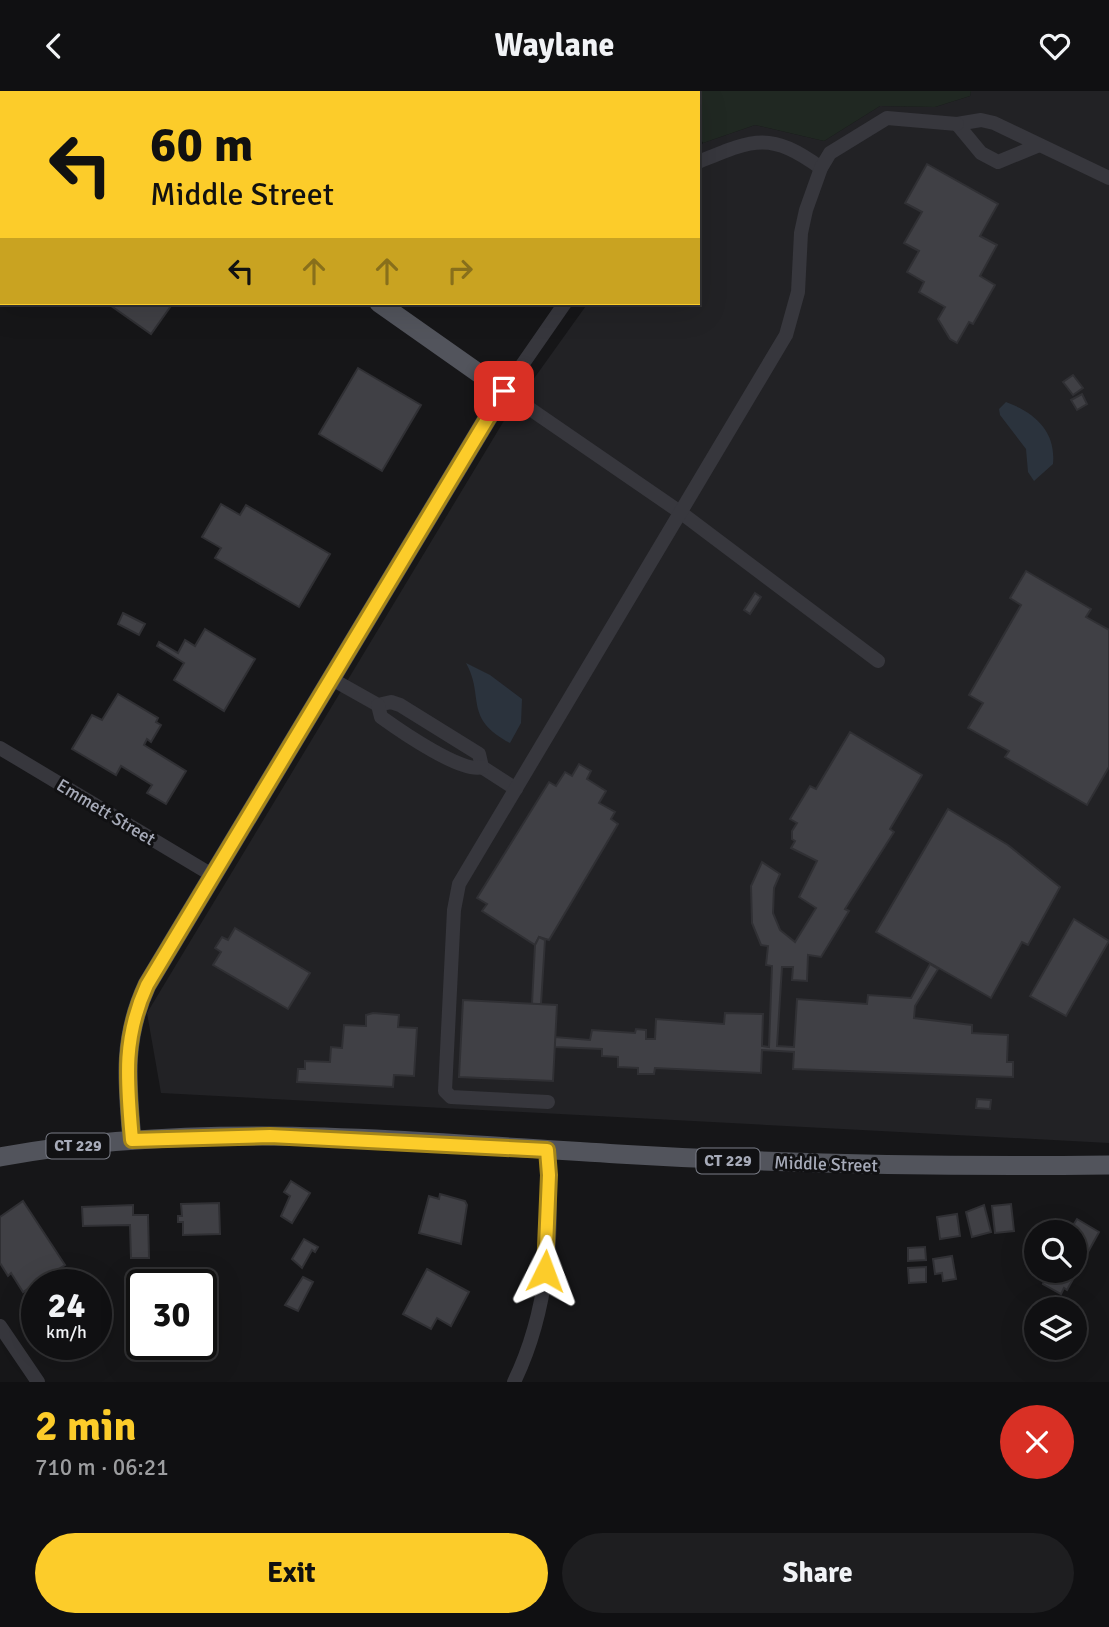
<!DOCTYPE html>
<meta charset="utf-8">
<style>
:root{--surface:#101012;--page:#1e1e20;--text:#f1f3f6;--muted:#9c9d9f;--line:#303032;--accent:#fccc2a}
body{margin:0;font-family:Signika,sans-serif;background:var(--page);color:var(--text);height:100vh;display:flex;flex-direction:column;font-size:26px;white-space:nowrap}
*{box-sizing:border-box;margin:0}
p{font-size:23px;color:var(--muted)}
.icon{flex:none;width:38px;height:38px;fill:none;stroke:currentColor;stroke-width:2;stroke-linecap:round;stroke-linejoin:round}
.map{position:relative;height:1291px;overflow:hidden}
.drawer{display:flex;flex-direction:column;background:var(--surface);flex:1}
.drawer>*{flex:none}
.banner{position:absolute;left:0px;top:0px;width:700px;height:214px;box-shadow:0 7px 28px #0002,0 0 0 2px var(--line);background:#fccc2a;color:#111;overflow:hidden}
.controls{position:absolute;left:1024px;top:1129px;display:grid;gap:14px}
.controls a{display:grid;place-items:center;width:63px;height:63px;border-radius:50%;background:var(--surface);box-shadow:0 7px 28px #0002,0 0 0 2px var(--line);font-size:35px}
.speed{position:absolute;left:21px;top:1178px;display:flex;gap:14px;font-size:35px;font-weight:700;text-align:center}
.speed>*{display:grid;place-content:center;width:91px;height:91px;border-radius:50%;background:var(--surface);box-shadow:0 7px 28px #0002,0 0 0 2px var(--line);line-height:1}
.speed small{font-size:18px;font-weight:400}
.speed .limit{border:4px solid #111;border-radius:10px;background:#fff;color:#111}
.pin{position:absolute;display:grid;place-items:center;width:60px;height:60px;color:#fff;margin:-30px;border-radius:14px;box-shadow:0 4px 10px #0006}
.me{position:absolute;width:77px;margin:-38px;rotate:3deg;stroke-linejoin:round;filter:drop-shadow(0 0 5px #0008)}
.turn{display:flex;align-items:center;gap:24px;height:147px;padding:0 35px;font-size:32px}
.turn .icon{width:91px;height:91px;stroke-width:2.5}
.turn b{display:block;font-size:49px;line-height:60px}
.lanes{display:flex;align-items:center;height:66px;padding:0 35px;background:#0003;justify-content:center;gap:35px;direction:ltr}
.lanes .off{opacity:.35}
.round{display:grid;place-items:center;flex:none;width:74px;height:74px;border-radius:37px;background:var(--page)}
.summary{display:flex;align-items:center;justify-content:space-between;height:119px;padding:0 35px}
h1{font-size:42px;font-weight:700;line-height:52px;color:var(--accent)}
.action{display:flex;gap:14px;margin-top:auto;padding:14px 35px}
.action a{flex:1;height:80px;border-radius:42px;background:var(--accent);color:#111;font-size:28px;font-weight:700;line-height:80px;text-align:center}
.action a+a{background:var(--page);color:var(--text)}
header{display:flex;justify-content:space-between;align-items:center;height:91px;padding:0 35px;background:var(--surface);font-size:32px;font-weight:700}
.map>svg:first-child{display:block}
.built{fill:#222225}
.green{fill:#202822}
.water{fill:#2b333d}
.building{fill:#404045;stroke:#303034;stroke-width:2}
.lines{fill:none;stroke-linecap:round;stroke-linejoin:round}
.minor{stroke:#37373d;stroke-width:14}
.major{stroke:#52545c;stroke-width:19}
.route-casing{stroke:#a4851b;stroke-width:18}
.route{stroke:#fccc2a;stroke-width:12}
.labels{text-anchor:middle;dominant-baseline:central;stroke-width:6;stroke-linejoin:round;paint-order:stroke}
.shield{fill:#111113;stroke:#7a7d87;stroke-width:2}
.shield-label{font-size:16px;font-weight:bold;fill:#a7abb9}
.street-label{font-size:18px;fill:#a7abb9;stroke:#111113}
</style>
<header><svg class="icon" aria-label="back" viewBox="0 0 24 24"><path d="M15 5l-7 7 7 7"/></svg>Waylane<svg class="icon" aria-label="heart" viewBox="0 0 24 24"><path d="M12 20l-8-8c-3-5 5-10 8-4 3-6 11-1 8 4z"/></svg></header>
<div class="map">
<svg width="1109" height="1291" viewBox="0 0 1109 1291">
<rect width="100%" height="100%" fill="#161618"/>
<polygon class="built" points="971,0 1109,0 1109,1052 161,1002 147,922 505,328 588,212 698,212 698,58 703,52 755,34 824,50 880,15 935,16 970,5"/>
<polygon class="green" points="675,0 971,0 970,5 935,16 880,15 824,50 755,34 703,52 698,43 698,2"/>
<g class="water">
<path d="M1006 311C1036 322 1056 341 1053 373L1034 390 1028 381 1026 358 1000 324 999 318Z"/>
<path d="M466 572 490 584 522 608 521 632 510 652C463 627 485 606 466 572Z"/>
</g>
<g class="building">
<polygon points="927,73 998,113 980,145 997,154 980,185 995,194 973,233 969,231 957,252 950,248 938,228 945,216 919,201 924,191 907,181 919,160 904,152 922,121 905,112"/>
<polygon points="107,212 173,212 151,243"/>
<polygon points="358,277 421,314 382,380 319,343"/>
<polygon points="1073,284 1083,297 1073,304 1063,291"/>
<polygon points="1082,303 1087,313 1077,319 1071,309"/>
<polygon points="221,413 240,424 246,414 330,463 299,516 215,467 221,457 202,446"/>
<polygon points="1026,480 1091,518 1086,526 1109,539 1109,676 1087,714 1005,666 1009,660 968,637 983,612 969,604 1021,514 1010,507"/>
<polygon points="755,502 761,506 750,523 744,519"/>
<polygon points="123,522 145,533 139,544 118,533"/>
<polygon points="205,538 255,568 224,620 174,589 184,572 157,555 159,551 178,562 185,549 195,555"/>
<polygon points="118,603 158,627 156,631 161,634 151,651 147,648 144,654 186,680 166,713 147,702 152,694 121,675 116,684 72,658 92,624 102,629"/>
<polygon points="850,641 922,684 890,738 894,741 845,818 849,820 821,866 808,864 807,890 792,889 793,876 782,876 777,955 794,956 797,908 867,913 868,904 911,907 930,873 938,878 915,915 914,927 972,934 972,942 1008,944 1007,971 1013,971 1013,986 793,978 794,961 762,959 761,982 655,977 654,983 638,983 638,977 618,976 618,966 602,965 602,958 555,956 555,946 590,949 592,939 635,942 636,938 646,939 646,948 655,948 656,928 724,933 725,922 763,923 762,955 769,956 772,875 766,874 768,855 761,854 752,832 751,795 762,771 780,783 774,797 773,822 780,839 795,851 816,817 799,806 817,770 791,757 795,750 792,748 792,740 797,732 790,728 810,695 816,698"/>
<polygon points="579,673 591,680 587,688 606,700 599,712 615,721 611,728 618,733 549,849 539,846 535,854 482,820 487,813 477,807 549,691 556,695 565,681 572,685"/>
<polygon points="948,718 1008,754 1060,796 1028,854 1022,851 991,907 876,841"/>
<polygon points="1074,828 1109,850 1066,925 1030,905"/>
<polygon points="235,837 310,882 288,918 213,874 221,861 215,857 222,846 228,849"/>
<polygon points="539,846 545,849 541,913 532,913 535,854"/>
<polygon points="463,909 557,914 553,990 459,986"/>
<polygon points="373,922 399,924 398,936 417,937 414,985 394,984 393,996 297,991 298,978 305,978 305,970 330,971 331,956 342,957 344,934 366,935 366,924"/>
<polygon points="977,1008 991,1009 990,1018 976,1017"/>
<polygon points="291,1090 310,1102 292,1132 281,1125 290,1105 284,1101"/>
<polygon points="440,1103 465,1110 467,1114 461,1153 419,1142 429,1105 439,1108"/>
<polygon points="23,1110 65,1174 23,1201 11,1182 8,1185 0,1172 0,1126"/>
<polygon points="219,1112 220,1143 183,1144 183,1131 178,1131 178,1125 182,1125 181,1113"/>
<polygon points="1011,1113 1014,1140 995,1142 992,1115"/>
<polygon points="133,1114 133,1124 148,1124 149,1167 131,1167 130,1134 83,1135 82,1116"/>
<polygon points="984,1114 991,1141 972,1146 966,1121"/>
<polygon points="957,1123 960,1145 940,1148 937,1126"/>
<polygon points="1077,1128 1099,1141 1067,1199 1064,1197 1061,1203 1043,1193 1048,1180 1074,1180 1074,1141 1069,1141"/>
<polygon points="304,1148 318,1156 315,1161 312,1159 302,1177 292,1168"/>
<polygon points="925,1156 926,1169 908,1170 908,1157"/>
<polygon points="952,1165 956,1188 943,1190 942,1182 935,1183 933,1168"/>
<polygon points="926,1176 926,1191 909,1192 908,1177"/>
<polygon points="427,1178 469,1201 451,1235 437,1227 431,1238 403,1223"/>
<polygon points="303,1186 313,1191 298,1220 285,1214"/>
</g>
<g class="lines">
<g class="minor">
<polyline points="259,2 260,0"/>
<polyline points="1037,55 998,71 981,62 957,33 981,29 994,32 1109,87"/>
<path d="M698 71C754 48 770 40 821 77"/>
<polyline points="565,212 504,300 680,421 878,570"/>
<polyline points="330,587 378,614 391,611 400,614 479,663 482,676 516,698"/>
<path d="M378 614 381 626C399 639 464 684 482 676"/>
<polyline points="0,657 212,784"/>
<polyline points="548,1011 451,1006 445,1000 454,819 459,793 786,244 798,201 801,142 806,119 821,77 830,62 887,27 957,33"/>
<polyline points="0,1235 38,1291"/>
<path d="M514 1291C548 1221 555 1136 547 1059"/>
</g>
<g class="major">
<polyline points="77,0 80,2"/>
<path d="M132 1049C127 991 122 948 147 894L504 300 379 212"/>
<path d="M0 1066C204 1028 413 1051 618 1063 782 1073 945 1076 1109 1074"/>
</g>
</g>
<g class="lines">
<g class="route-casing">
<path id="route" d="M504 300 147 894C122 948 127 991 132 1049L270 1045 547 1059 549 1084 545 1180"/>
</g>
<use href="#route" class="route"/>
</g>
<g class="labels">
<g class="shield">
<rect x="46.5" y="1042.5" width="63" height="25" rx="5"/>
<rect x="696.5" y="1057.5" width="63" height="25" rx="5"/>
</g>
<g class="shield-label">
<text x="78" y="1055">CT 229</text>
<text x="728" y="1070">CT 229</text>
</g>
<g class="street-label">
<text transform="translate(106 721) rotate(31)">Emmett Street</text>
<text transform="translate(826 1073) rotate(2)">Middle Street</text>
</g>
</g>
</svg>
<div class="controls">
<a><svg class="icon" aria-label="search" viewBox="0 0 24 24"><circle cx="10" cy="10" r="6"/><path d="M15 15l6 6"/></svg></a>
<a><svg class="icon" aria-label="layers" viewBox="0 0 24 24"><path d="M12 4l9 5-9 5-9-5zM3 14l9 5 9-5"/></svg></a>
</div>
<div class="speed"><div>24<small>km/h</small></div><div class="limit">30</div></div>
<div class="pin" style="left:504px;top:300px;background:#d93025"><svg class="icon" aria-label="arrive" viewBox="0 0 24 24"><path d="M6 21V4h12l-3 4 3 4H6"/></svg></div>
<svg class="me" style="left:545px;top:1180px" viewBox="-20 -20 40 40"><path d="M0-17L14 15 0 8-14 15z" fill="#fccc2a" stroke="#fff" stroke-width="4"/></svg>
<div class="banner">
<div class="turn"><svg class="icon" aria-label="left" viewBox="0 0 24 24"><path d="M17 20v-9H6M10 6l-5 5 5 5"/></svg><div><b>60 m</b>Middle Street</div></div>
<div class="lanes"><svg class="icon" aria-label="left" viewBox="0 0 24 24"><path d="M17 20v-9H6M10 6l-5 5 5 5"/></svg><svg class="icon off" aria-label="ahead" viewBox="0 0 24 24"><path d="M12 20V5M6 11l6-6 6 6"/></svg><svg class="icon off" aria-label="ahead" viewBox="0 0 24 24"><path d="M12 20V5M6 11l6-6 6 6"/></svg><svg class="icon off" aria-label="right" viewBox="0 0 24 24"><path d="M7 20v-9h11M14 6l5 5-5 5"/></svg></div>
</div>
</div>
<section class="drawer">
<div class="summary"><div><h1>2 min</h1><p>710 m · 06:21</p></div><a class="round" style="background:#d93025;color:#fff"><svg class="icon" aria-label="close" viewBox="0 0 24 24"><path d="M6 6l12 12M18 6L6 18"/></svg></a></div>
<div class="action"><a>Exit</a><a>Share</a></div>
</section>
